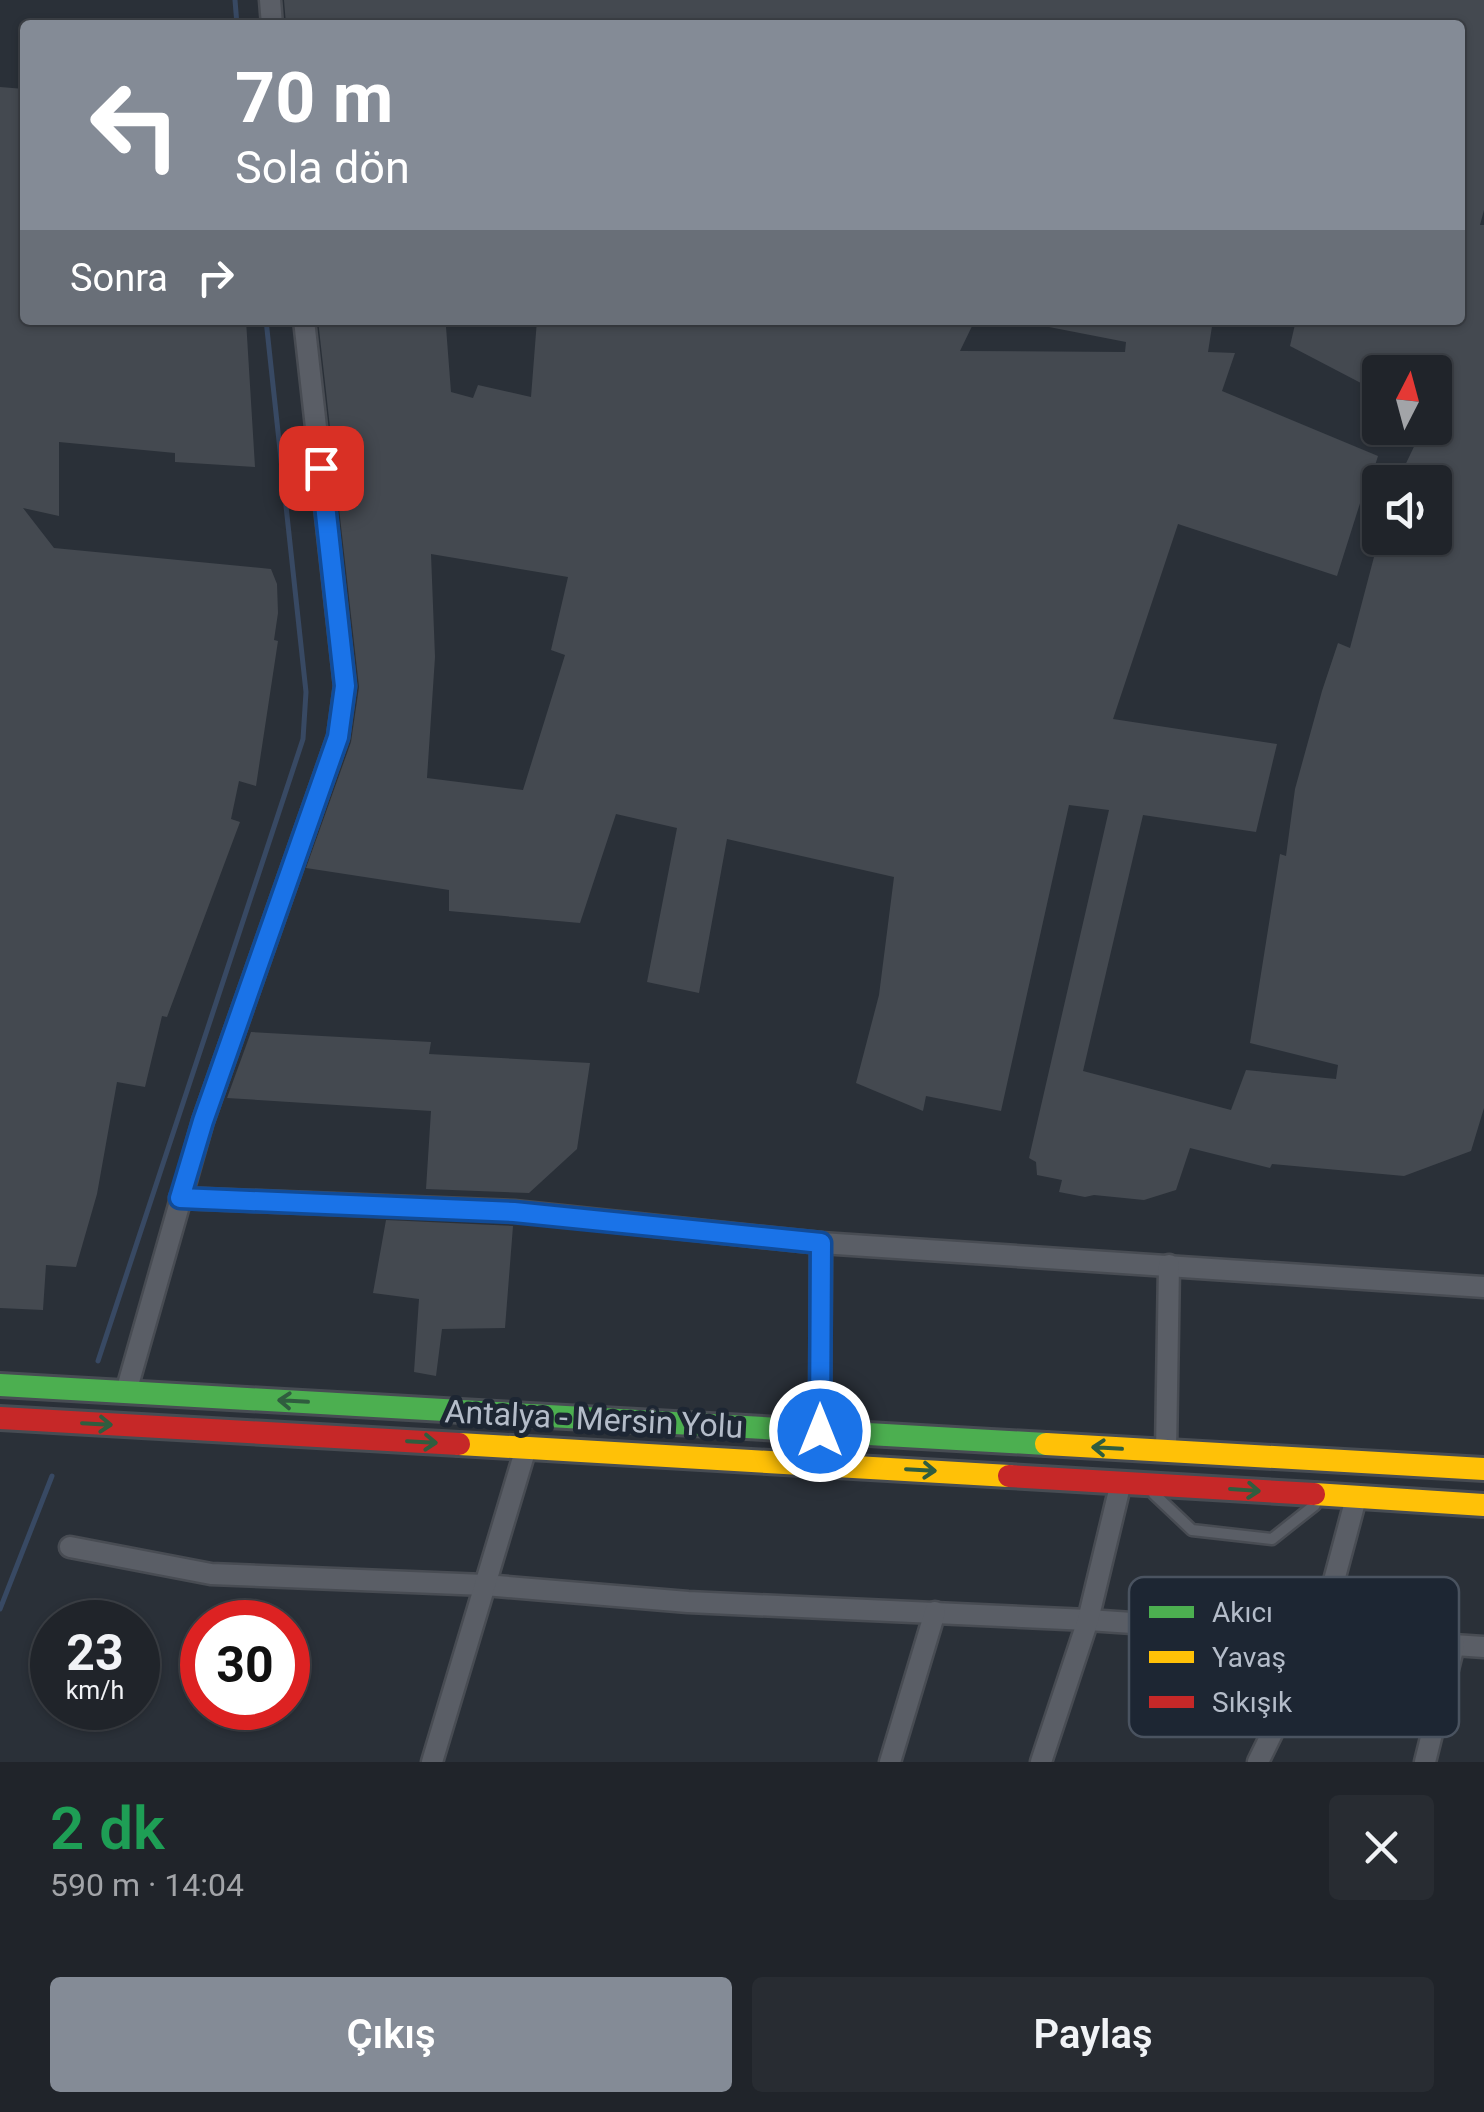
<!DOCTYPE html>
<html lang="tr">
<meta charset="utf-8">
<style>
:root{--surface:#20242a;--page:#282c32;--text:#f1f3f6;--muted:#a2a4a8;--line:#3d4147;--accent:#848b96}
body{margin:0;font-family:Roboto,sans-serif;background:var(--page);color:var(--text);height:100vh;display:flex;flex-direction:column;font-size:38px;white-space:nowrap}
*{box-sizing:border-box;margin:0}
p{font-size:32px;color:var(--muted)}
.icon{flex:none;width:55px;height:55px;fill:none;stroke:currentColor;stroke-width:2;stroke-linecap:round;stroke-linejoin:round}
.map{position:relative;height:1762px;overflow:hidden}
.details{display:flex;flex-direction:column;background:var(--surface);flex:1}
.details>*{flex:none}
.guide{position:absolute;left:20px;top:20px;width:1445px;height:305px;border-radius:10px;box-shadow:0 2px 8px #0004,0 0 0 2px var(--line);background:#848b96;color:#fff;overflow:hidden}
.needle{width:65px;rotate:6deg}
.buttons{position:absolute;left:1362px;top:355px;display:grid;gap:20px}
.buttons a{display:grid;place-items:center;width:90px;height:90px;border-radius:10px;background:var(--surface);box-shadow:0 2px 8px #0004,0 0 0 2px var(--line);font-size:50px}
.speed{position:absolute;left:30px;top:1600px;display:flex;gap:20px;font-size:50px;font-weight:700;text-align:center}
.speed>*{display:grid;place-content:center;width:130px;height:130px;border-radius:50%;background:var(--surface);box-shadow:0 2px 8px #0004,0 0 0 2px var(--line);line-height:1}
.speed small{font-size:25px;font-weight:400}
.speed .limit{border:15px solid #d22;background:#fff;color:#111}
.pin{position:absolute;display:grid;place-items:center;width:85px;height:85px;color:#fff;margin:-42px;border-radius:20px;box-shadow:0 5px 15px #0006}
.me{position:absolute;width:110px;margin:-55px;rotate:0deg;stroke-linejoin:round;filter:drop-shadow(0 0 8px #0008)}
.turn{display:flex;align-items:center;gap:35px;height:210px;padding:0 50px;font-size:45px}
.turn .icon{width:130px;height:130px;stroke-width:2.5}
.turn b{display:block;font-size:70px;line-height:85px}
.then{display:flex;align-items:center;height:95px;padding:0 50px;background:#0003;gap:20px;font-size:38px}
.round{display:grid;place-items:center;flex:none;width:105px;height:105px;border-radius:10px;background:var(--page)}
.head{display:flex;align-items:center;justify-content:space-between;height:170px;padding:0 50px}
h1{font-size:60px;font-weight:600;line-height:75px;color:#1e9e55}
.button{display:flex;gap:20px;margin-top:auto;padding:20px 50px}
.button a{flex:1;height:115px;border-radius:10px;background:var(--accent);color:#fff;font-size:40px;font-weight:600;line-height:115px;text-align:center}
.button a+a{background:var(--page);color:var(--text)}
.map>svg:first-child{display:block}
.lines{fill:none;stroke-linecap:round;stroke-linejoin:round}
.stream{stroke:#384963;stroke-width:5}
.building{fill:#444950;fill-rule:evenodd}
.lane-casing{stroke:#484c53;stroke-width:15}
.street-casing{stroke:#484c53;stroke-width:25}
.fast-casing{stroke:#474c53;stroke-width:28}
.slow-casing{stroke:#474c53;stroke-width:28}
.jam-casing{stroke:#474c53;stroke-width:28}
.lane{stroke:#5a5e66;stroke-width:10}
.street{stroke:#5a5e66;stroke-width:20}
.fast{stroke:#4caf50;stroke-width:22}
.slow{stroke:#ffc107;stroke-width:22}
.jam{stroke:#c62828;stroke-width:22}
.oneway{stroke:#305d3f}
.route-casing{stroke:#114b97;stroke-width:25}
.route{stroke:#1a73e8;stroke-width:18}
.labels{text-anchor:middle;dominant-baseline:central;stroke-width:10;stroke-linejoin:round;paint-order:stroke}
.street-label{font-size:32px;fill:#b4bcc9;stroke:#1d2633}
.key{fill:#1d2633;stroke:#4a5360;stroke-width:2.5}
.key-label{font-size:28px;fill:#b4bcc9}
</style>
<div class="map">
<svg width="1484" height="1762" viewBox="0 0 1484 1762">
<rect width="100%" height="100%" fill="#2a3038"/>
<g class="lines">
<g class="stream">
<polyline points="235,0 237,25"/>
<polyline points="98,1361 303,739 306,692 266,320"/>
<polyline points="0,1609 52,1476"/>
</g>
</g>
<g class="building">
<path d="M284 0H1484V210L1480 225H1484V1108L1471 1151 1404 1176 1272 1164 1270 1168 1190 1148 1176 1190 1144 1200 1094 1195 1085 1197 1059 1192 1062 1180 1037 1175 1036 1162 1029 1158 1109 810 1069 805 1001 1111 926 1096 923 1111 856 1083 879 995 894 877 727 839 699 993 647 982 677 828 616 814 580 923 449 911V890L306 868 351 742 359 687 318 320H396L446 327 451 392 473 398 478 385 531 397 537 320H975L960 351 1125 352 1126 342 1049 327V320H1213L1208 352 1235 353 1222 391 1378 456 1371 478 1380 479V504L1362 497 1337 576 1178 524 1113 719 1277 744 1256 832 1143 815 1083 1071 1231 1110 1246 1070 1336 1079 1338 1065 1250 1043 1280 854 1286 856 1295 789 1322 691 1338 643 1350 648 1379 538H1435V482H1397L1423 428H1435V400L1448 372H1380V393L1290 346 1296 320H1460V25H286ZM431 554 568 577 551 650 565 655 523 790 427 778 435 657Z"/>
<polygon points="0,87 25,89 25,320 246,320 255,467 175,462 175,453 59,442 59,516 23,508 54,548 271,569 277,584 278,613 274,640 278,641 256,786 239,781 231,819 240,822 167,1017 162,1016 145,1087 117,1082 97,1194 76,1267 46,1265 43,1310 0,1308"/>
<polygon points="251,1032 431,1042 429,1054 590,1063 577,1149 529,1193 426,1189 431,1111 227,1098"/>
<polygon points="386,1220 513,1226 505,1328 442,1329 436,1376 414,1372 419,1299 373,1293"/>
</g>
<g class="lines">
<g class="lane-casing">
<polyline id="lane" points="1154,1494 1192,1530 1272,1539 1315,1505"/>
</g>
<g class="street-casing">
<g id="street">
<polyline points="270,0 272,25"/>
<polyline points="180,1198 514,1211 821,1243 1484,1287"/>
<polyline points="126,1392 203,1121 338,737 345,686 304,320"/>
<polyline points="820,1431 821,1243"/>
<polyline points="1166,1451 1169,1265"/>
<polyline points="70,1547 211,1574 485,1585 688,1602 1088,1620 1484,1647"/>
<polyline points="432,1762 526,1448"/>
<polyline points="890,1762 935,1612"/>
<polyline points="1041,1762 1088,1620 1121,1482"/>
<polyline points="1258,1762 1319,1637 1356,1498"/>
<polyline points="1425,1762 1454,1645"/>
</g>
</g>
<g class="fast-casing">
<polyline id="fast" points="0,1385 1046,1444"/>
</g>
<g class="slow-casing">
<g id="slow">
<polyline points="459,1444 1009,1476"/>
<polyline points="1046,1444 1484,1469"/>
<polyline points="1314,1494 1484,1505"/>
</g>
</g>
<g class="jam-casing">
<g id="jam">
<polyline points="0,1418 459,1444"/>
<polyline points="1009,1476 1314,1494"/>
</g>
</g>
<use href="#lane" class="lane"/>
<use href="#street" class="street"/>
<use href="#fast" class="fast"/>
<use href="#slow" class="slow"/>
<use href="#jam" class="jam"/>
</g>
<defs><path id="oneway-shaft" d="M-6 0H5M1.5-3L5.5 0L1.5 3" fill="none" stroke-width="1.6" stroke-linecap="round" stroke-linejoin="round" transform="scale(2.5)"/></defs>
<g class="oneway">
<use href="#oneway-shaft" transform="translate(293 1401) rotate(-177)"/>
<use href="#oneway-shaft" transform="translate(97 1424) rotate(3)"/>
<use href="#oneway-shaft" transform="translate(422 1442) rotate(3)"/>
<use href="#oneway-shaft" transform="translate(1107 1448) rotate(-177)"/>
<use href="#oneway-shaft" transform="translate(921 1470) rotate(3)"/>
<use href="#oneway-shaft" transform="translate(1245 1490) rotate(4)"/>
</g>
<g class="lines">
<g class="route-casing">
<polyline id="route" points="321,468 345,686 338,737 203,1121 180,1198 514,1212 821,1243 820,1431"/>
</g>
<use href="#route" class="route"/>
</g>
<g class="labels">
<g class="street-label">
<text transform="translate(594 1419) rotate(3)">Antalya - Mersin Yolu</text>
</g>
</g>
<rect x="1129" y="1577" width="330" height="160" rx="15" class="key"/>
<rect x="1149" y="1606" width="45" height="12" fill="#4caf50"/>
<rect x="1149" y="1651" width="45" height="12" fill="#ffc107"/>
<rect x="1149" y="1696" width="45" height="12" fill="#c62828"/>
<g class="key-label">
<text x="1212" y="1622">Akıcı</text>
<text x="1212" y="1667">Yavaş</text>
<text x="1212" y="1712">Sıkışık</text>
</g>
</svg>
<div class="buttons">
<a><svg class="needle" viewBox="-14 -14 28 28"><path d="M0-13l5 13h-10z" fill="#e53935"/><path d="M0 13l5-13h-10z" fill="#a2a4a8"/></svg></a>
<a><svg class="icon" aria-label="sound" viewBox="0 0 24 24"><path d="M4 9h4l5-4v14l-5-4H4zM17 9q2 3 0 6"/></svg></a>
</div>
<div class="speed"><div>23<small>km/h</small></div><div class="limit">30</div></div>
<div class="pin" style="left:321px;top:468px;background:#d93025"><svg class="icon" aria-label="arrive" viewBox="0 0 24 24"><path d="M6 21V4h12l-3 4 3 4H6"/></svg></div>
<svg class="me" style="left:820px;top:1431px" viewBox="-20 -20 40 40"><circle r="17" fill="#1a73e8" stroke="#fff" stroke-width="3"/><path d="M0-11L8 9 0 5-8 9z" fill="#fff"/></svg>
<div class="guide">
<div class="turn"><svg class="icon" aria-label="left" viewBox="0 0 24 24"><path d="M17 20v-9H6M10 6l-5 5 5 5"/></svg><div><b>70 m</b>Sola dön</div></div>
<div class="then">Sonra<svg class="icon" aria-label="right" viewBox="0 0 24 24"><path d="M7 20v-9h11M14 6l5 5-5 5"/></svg></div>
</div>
</div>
<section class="details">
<div class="head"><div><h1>2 dk</h1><p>590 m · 14:04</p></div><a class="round"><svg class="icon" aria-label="close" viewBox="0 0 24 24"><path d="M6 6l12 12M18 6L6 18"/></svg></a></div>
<div class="button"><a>Çıkış</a><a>Paylaş</a></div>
</section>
